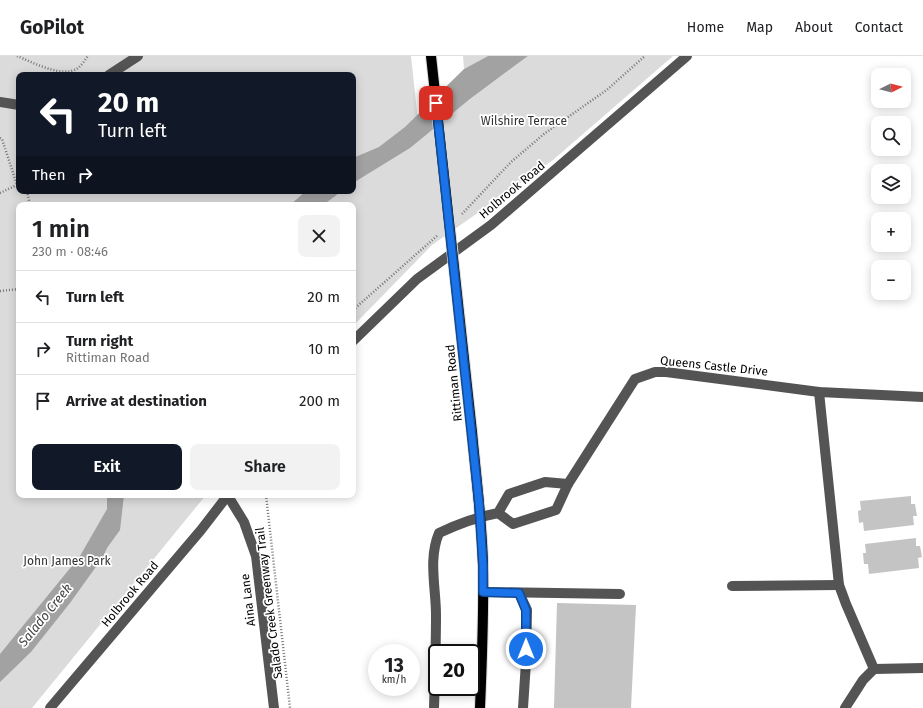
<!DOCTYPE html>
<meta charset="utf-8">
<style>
:root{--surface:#fff;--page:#f2f2f2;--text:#202124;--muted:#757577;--line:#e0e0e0;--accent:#111827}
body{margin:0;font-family:"Fira Sans",sans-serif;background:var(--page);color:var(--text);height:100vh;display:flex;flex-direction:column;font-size:15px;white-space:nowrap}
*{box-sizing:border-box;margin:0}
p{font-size:13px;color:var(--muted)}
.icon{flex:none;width:22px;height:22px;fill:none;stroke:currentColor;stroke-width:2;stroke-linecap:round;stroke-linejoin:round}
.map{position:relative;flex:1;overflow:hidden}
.panel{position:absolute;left:16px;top:146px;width:340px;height:296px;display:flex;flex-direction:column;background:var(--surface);border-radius:8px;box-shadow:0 2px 10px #0003}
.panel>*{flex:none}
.banner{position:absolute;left:16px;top:16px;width:340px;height:122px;border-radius:8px;box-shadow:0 2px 10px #0003;background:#111827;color:#fff;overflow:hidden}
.needle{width:26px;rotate:84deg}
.fabs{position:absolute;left:871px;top:12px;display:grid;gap:8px}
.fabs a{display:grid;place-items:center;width:40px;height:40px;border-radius:8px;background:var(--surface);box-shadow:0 2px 10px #0003;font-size:20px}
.speed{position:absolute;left:368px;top:588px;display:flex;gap:8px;font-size:20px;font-weight:700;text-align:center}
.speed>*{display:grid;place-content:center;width:52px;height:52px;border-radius:50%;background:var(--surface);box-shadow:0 2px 10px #0003;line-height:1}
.speed small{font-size:10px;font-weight:400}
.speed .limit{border:2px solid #111;border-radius:6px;background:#fff;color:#111}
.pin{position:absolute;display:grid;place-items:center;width:34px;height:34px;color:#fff;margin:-17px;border-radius:8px;box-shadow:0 2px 6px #0006}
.me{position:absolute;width:44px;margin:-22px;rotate:0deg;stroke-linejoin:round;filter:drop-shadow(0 0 3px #0008)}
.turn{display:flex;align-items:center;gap:14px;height:84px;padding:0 16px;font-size:18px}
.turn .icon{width:52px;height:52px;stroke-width:2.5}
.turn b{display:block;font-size:28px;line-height:34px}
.then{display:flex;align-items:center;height:38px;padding:0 16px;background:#0003;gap:8px;font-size:15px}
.round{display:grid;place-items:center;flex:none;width:42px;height:42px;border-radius:8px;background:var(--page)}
.summary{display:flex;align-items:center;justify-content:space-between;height:68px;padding:0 16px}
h1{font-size:24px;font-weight:600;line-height:30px}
.primary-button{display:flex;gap:8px;margin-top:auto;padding:8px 16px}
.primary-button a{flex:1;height:46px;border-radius:8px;background:var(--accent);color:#fff;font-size:16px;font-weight:600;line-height:46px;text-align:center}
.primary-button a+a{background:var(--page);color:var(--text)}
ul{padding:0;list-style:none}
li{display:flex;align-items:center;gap:12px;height:52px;padding:0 16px;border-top:1px solid var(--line)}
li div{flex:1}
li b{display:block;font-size:15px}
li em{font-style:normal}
header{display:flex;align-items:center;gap:24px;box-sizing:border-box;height:56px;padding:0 20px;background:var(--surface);border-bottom:1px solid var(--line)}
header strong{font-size:19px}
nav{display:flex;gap:22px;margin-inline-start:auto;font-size:14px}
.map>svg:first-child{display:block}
.green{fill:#dbdbdb;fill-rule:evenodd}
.water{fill:#a2a2a2}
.building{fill:#c4c4c4}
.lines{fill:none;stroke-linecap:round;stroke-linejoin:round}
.major-casing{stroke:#dbdbdb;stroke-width:12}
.path{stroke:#767676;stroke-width:2.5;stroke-dasharray:1 2;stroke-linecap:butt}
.minor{stroke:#545454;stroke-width:10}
.major{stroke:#000;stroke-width:10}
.major-bridge-casing{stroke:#dbdbdb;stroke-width:12;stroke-linecap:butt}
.major-bridge{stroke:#000;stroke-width:10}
.route-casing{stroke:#114b97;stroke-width:10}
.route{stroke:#1a73e8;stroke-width:7}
.labels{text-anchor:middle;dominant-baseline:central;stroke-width:3.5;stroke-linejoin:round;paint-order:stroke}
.park-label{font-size:12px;fill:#323232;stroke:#fff}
.street-label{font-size:12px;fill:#000;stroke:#fff}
.water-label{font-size:13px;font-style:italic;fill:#434343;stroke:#fff}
</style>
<header>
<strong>GoPilot</strong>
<nav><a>Home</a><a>Map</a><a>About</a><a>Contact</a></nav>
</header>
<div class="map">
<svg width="923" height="652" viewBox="0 0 923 652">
<rect width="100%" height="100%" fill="#fff"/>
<g class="green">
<path d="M0 0H411L420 83 470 43 528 0H673L553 104 432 189 353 270V149H19V439H206L32 652H0ZM19 19H353V135H19Z"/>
<polygon points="463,0 488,0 464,13"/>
</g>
<g class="water">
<polygon points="488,0 528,0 470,43 410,92 353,127 353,102 379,91 405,71 464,13"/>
<polygon points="306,135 342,135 323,149 290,149"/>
<polygon points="107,439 124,439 120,474 107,492 103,501 70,547 31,596 0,626 0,598 80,500 107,453"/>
</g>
<g class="building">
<polygon points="911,440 911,448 915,448 917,460 913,460 914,469 864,475 863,466 859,467 858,455 861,454 860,445"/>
<polygon points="916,482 916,490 920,490 922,501 918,502 919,512 869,518 868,508 864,508 863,497 866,497 865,488"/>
<polygon points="557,547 636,549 631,652 554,652"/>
</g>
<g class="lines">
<g class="major-casing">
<path id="major" d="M472 376C476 421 482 465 483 509 484 557 482 604 480 652"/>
</g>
<g class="path">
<path d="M17 0C32 6 63 23 78 12 82 9 85 4 88 0"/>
<polyline points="0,82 2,83 17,129"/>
<polyline points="27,135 30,149"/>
<polyline points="0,137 19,128"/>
<polyline points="462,158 511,106 544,78 608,33 645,0"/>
<polyline points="0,235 19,233"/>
<polyline points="353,254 438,179"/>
<polyline points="266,439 290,652"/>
</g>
<g class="minor">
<polyline points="109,19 138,0"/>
<polyline points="0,46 19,49"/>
<polyline points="353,285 417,223 491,169 687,0"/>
<polyline points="819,336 839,529 846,548 874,613"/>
<polyline points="228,440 244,466 256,500 274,652"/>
<polyline points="498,457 513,468 556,454 568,428 635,323 655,316 666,316 819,336 923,341"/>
<polyline points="732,530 839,529"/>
<polyline points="483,536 620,538"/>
<polyline points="519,537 527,554 526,606 523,652"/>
<polyline points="50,652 201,474 228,439"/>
<path d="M434 652C435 621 436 590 436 559 436 532 428 503 439 477 458 468 477 461 498 457L509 438 545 426 568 428"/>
<polyline points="845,652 863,624 874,613 923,612"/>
</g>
<use href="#major" class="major"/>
<g class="major-bridge-casing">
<polyline id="major-bridge" points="431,0 472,376"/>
</g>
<use href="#major-bridge" class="major-bridge"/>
</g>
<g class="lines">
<g class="route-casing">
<polyline id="route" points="436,47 479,447 483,509 483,536 519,537 526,554 526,593"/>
</g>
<use href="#route" class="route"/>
</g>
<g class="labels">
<g class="park-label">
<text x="524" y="65">Wilshire Terrace</text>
<text x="67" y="505">John James Park</text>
</g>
<g class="street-label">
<text transform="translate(512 134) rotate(-40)">Holbrook Road</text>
<text transform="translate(714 310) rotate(6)">Queens Castle Drive</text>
<text transform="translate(454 327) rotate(-96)">Rittiman Road</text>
<text transform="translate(130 538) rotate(-50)">Holbrook Road</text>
<text transform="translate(248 544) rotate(-97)">Aina Lane</text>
<text transform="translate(269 547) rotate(-97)">Salado Creek Greenway Trail</text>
</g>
<g class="water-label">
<text transform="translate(45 559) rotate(-51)">Salado Creek</text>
</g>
</g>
</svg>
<div class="fabs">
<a><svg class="needle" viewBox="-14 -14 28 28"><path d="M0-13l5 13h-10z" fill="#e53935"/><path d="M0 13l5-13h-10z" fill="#757577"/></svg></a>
<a><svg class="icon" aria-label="search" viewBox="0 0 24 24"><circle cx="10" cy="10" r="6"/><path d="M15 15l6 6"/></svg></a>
<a><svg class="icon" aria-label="layers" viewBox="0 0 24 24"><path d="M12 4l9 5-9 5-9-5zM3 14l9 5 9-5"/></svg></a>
<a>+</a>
<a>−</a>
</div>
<div class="speed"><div>13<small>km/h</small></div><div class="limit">20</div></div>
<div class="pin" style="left:436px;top:47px;background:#d93025"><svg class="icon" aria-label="arrive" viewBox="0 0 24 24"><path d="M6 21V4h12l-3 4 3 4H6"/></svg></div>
<svg class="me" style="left:526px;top:593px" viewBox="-20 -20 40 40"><circle r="17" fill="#1a73e8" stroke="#fff" stroke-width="3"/><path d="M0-11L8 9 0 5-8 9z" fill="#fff"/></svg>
<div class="banner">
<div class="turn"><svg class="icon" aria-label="left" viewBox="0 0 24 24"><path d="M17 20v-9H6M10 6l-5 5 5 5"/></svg><div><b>20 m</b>Turn left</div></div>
<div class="then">Then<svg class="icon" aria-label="right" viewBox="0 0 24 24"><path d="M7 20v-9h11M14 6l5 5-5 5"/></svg></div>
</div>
<section class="panel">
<div class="summary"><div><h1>1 min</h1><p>230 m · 08:46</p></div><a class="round"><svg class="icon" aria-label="close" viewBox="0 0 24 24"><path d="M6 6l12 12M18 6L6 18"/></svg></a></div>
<ul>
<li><svg class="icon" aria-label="left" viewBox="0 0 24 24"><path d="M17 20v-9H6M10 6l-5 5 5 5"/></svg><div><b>Turn left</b></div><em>20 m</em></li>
<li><svg class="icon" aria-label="right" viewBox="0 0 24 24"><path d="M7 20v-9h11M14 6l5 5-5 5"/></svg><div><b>Turn right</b><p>Rittiman Road</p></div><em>10 m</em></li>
<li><svg class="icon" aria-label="arrive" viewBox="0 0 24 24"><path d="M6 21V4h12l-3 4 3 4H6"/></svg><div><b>Arrive at destination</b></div><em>200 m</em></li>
</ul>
<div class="primary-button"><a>Exit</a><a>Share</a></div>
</section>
</div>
